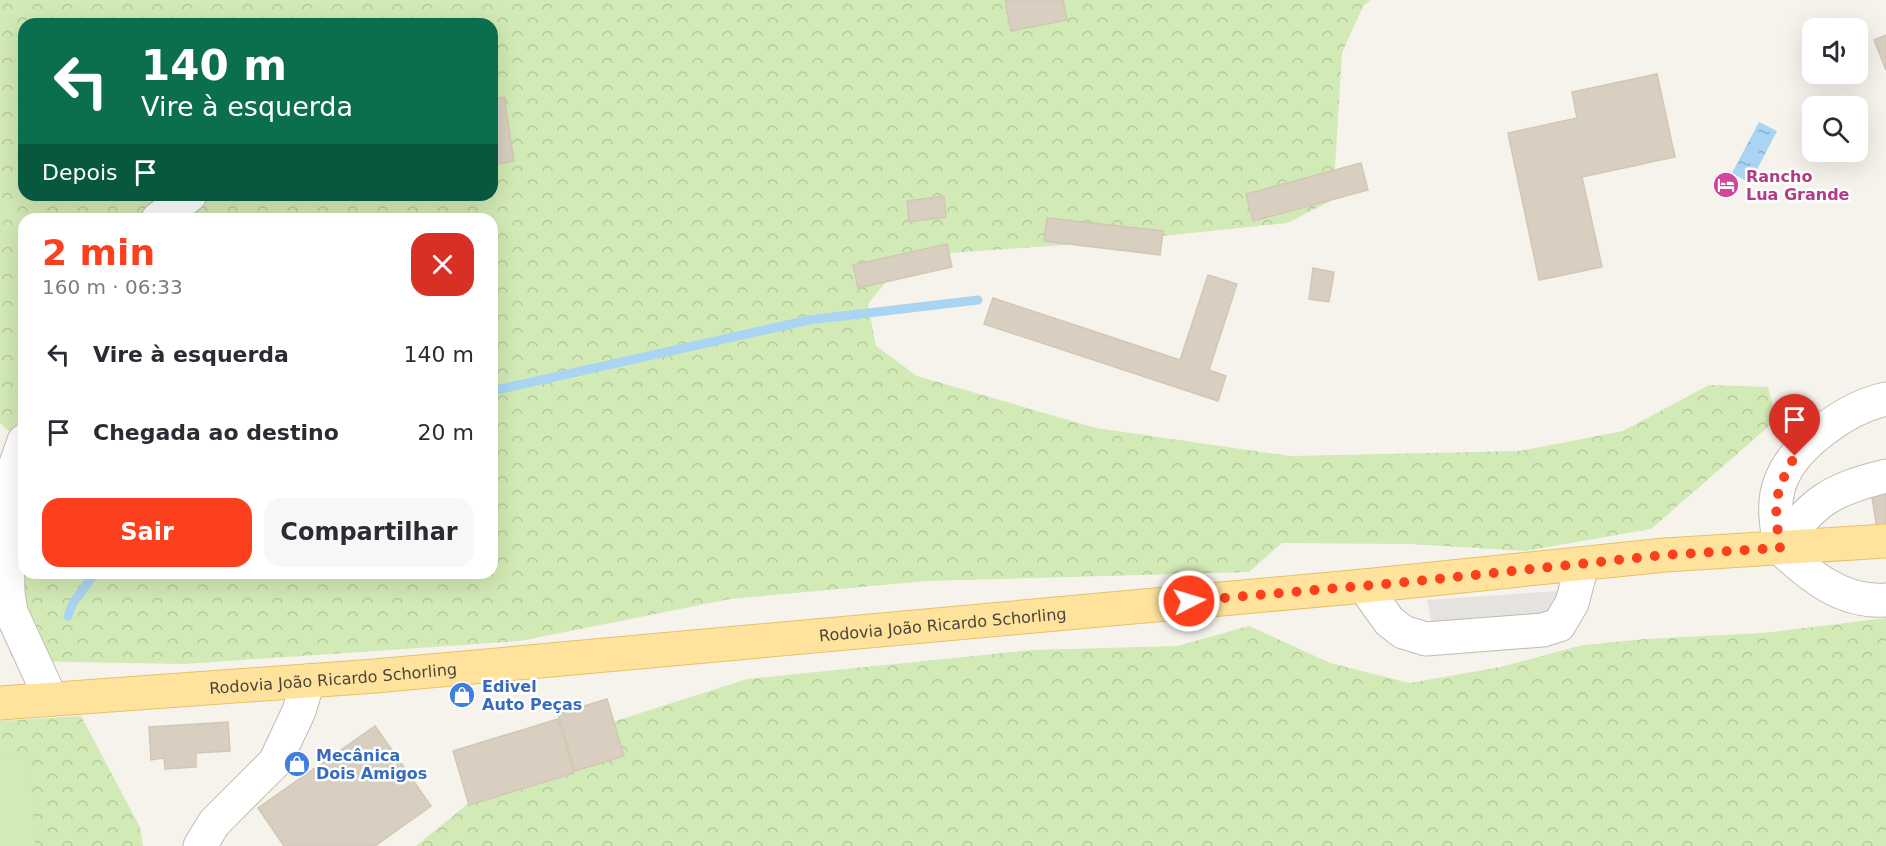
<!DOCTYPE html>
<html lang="pt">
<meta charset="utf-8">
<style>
:root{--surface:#fff;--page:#f7f7f7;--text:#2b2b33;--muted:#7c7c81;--accent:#fc3f1d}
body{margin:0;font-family:"DejaVu Sans",sans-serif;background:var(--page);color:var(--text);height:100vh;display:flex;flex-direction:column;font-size:22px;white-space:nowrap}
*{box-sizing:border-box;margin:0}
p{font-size:20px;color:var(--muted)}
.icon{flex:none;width:33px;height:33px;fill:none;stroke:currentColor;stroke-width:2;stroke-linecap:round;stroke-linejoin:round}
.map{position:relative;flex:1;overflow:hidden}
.side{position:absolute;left:18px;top:213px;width:480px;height:366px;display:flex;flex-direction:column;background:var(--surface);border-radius:18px;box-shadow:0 6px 24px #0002}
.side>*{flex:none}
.guide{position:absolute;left:18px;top:18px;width:480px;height:183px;border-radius:18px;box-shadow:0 6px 24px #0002;background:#0b6e4f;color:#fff;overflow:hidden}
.controls{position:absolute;left:1802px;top:18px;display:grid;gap:12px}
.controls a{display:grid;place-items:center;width:66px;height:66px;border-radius:12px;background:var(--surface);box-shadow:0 6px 24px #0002;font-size:30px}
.pin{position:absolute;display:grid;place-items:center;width:51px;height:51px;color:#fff;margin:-62px -26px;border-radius:50% 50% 50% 0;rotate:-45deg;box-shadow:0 0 6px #0007}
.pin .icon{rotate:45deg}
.me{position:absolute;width:66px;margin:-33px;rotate:85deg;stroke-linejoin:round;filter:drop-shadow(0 0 4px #0008)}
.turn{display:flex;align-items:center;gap:21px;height:126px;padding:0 24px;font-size:27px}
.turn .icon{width:78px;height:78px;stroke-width:2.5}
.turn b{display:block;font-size:42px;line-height:51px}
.then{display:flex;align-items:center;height:57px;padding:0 24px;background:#0003;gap:12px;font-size:22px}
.round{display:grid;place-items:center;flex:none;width:63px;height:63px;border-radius:18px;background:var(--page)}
.summary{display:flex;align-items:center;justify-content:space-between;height:102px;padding:0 24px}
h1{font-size:36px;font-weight:700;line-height:45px;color:var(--accent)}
.primary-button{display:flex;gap:12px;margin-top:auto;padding:12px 24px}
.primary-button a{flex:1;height:69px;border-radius:18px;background:var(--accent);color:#fff;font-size:24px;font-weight:700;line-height:69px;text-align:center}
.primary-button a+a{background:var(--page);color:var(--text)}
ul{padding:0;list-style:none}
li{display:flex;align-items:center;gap:18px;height:78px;padding:0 24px}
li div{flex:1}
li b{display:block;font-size:22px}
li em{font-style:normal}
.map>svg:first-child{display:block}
.forest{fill:url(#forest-crowns);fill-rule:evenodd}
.garden{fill:#d2eab5}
.parking{fill:#e5e3e0}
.water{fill:url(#water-ripples)}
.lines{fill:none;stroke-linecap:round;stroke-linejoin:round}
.stream{stroke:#a9d4f2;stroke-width:9}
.building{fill:#d8cfc1;stroke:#d3c7b4;stroke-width:1.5}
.minor-casing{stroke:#c2bbae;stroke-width:35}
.major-casing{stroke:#e6c16a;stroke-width:35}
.minor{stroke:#fff;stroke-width:33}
.major{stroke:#ffe39c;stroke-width:33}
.route{stroke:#fc3f1d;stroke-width:10;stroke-dasharray:0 18}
.labels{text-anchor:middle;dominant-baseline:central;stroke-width:5;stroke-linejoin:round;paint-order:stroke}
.hotel-label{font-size:16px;font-weight:bold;fill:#b23c85;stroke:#fff;text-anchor:start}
.street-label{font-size:16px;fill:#4b4439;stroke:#fff}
.shop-label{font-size:16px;font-weight:bold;fill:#366cbe;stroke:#fff;text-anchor:start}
</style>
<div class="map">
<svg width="1886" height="846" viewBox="0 0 1886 846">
<defs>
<pattern id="forest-crowns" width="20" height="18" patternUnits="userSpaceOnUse" patternTransform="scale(1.5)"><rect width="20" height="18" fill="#d2eab5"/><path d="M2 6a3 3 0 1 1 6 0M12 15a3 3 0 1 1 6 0" fill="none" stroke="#b6ca9c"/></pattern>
<pattern id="water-ripples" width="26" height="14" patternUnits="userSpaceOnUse" patternTransform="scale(1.5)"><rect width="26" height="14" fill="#a9d4f2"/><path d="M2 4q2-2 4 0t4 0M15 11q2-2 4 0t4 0" fill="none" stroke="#8caec5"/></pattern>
</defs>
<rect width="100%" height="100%" fill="#f6f3ec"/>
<g class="forest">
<path d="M0 0H1371L1363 6 1342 53 1333 200 1287 223 1107 242 907 256 868 304 876 346 917 376 1096 428 1290 456 1520 451 1623 431 1709 385 1768 387 1776 420 1651 529 1525 551 1411 544 1282 543 1249 572 926 581 730 599 520 641 184 664 20 661 11 655 0 622 24 491V573H492V219H24V445L0 423ZM24 24H492V195H24Z"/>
<polygon points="1886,618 1886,846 416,846 540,745 747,679 1033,650 1177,646 1249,626 1330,663 1410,683 1500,667 1583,645 1646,639 1763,633"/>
<polygon points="81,716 140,827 143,846 0,846 0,721"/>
</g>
<polygon class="garden" points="30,755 35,846 0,846 0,758"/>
<polygon class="parking" points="1558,591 1558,613 1432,626 1427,600"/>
<polygon class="water" points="1759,122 1777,131 1750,183 1732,173"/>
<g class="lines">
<g class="stream">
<polyline points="492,391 809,320 978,300"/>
<polyline points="68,616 73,603 95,573"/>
</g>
</g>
<g class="building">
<polygon points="1005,0 1063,0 1067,20 1011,31"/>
<polygon points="1886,35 1886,70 1874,40"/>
<polygon points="1657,74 1675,157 1582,177 1602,267 1539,280 1508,133 1577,118 1572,92"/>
<polygon points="504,97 514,161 492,165 492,100"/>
<polygon points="1361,163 1368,190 1253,221 1246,194"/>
<polygon points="944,196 946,217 909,222 907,201"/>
<polygon points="1047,218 1163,231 1160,255 1044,241"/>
<polygon points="947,244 952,267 858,288 853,265"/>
<polygon points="1313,268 1334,272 1329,302 1309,299"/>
<polygon points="1208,275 1237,284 1209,370 1226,376 1218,401 984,324 993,298 1180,360"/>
<polygon points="1886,482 1886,534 1878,536 1870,484"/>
<polygon points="607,699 624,756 575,771 558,714"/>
<polygon points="558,719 574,773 469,805 453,751"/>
<polygon points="228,722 230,751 196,753 196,767 165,769 164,758 151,760 149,727"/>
<polygon points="375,726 431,806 375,846 284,846 258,808"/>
</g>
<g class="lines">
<g class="minor-casing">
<g id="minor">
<polyline points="158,219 190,195"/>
<path d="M1886 399C1848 407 1793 445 1780 483 1772 505 1777 526 1780 548 1810 576 1842 603 1886 600"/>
<polyline points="24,441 12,475 6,507 8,592 11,612 51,699"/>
<path d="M1780 548C1813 501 1830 490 1886 476"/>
<polyline points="1364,586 1389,621 1403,632 1426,639 1543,630 1559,625 1572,603 1582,565"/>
<polyline points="200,846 214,823 275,762 299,711 308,681"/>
</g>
</g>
<g class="major-casing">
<g id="major">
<path id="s1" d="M0 703 375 676 1364 586 1665 555 1886 541"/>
</g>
</g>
<use href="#minor" class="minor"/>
<use href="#major" class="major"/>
</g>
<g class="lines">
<path class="route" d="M1189 601 1408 582 1665 555 1780 548C1774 504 1773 495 1795 456"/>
</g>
<defs>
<g id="hotel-disc" transform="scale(1.35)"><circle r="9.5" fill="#d1479c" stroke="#fff"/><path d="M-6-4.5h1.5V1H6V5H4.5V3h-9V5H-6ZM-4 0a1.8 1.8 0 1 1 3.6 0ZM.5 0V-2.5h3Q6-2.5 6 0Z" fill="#fff"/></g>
<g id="shop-disc" transform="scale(1.35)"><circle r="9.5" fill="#3f7fe0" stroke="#fff"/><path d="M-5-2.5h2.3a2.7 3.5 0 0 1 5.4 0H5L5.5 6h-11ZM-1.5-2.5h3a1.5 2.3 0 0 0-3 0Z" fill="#fff"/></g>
</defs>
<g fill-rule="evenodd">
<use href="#hotel-disc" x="1726" y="185"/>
<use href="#shop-disc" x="462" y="695"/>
<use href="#shop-disc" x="297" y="764"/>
</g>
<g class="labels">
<g class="hotel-label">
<text x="1746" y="176">Rancho<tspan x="1746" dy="18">Lua Grande</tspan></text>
</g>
<g class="street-label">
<text stroke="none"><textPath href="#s1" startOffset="946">Rodovia João Ricardo Schorling</textPath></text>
<text stroke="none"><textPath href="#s1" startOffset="334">Rodovia João Ricardo Schorling</textPath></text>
</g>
<g class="shop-label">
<text x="482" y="686">Edivel<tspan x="482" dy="18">Auto Peças</tspan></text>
<text x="316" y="755">Mecânica<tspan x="316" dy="18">Dois Amigos</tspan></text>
</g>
</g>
</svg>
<div class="controls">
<a><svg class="icon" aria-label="sound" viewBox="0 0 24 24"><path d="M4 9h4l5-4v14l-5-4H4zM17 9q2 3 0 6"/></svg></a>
<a><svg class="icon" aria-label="search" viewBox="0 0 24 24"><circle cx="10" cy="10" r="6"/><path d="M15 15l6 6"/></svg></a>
</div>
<div class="pin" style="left:1795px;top:456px;background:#d93025"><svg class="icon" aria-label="arrive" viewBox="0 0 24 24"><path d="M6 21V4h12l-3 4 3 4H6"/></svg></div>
<svg class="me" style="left:1189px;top:601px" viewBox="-20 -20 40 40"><circle r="17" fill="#fc3f1d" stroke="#fff" stroke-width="3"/><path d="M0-11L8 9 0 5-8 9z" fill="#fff"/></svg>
<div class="guide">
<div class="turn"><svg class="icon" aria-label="left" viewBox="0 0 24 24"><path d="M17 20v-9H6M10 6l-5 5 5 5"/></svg><div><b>140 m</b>Vire à esquerda</div></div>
<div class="then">Depois<svg class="icon" aria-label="arrive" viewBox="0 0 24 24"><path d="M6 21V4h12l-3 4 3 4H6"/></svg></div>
</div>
<section class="side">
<div class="summary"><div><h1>2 min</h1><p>160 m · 06:33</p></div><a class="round" style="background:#d93025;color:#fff"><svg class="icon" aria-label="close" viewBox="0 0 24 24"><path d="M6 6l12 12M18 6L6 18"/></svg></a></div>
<ul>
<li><svg class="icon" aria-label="left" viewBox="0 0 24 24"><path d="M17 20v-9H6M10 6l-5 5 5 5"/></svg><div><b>Vire à esquerda</b></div><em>140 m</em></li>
<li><svg class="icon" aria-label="arrive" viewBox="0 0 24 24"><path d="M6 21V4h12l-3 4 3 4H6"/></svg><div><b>Chegada ao destino</b></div><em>20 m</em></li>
</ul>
<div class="primary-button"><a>Sair</a><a>Compartilhar</a></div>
</section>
</div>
